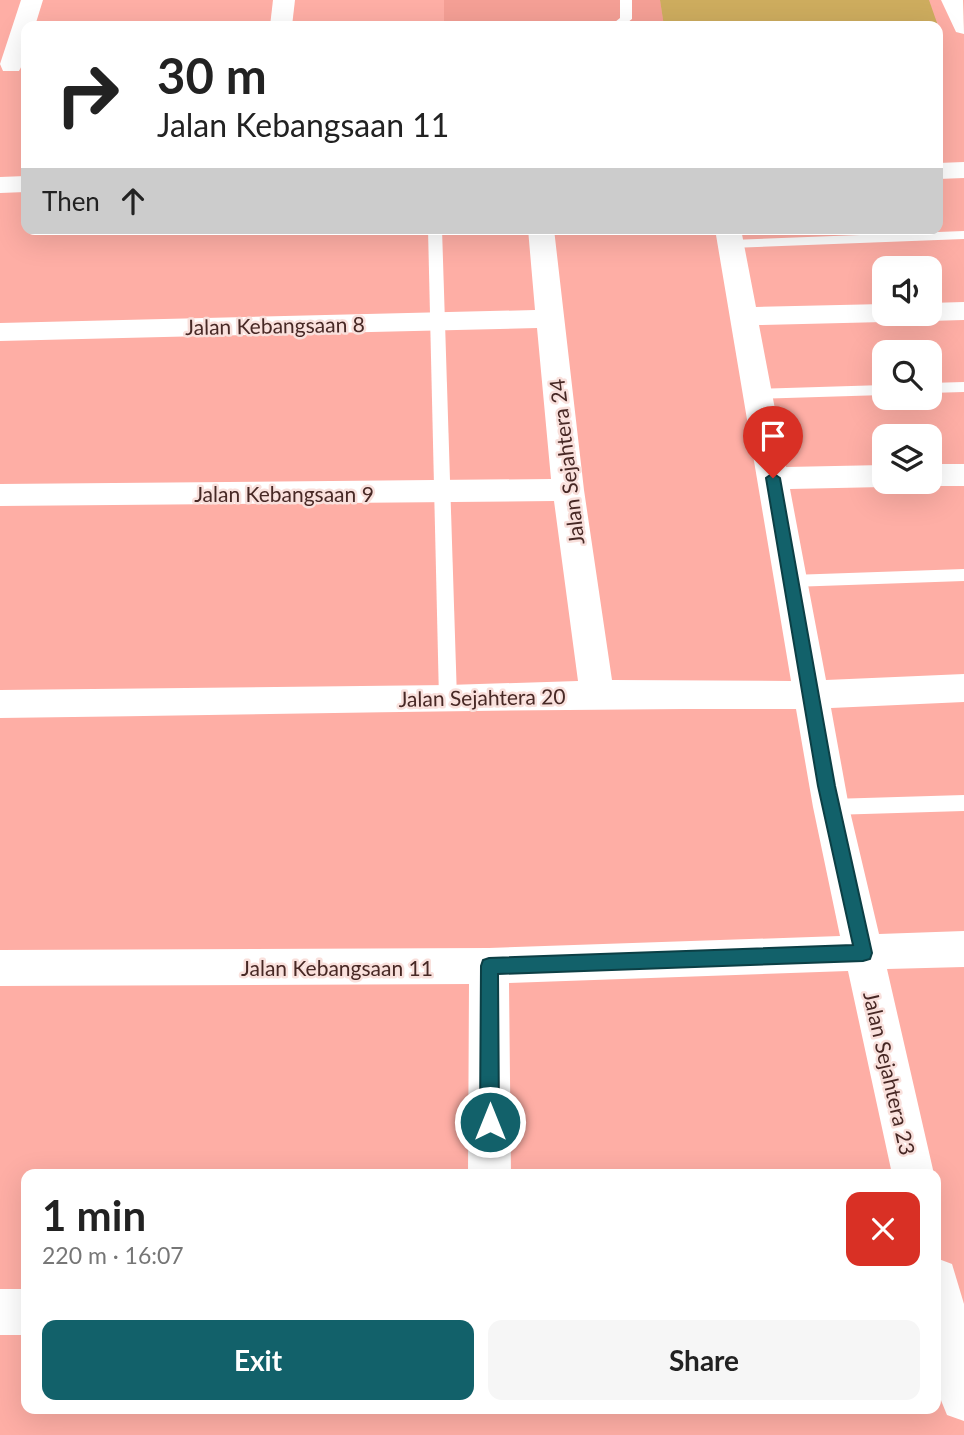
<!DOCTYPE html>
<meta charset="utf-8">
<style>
:root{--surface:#fff;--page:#f6f6f6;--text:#222;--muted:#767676;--accent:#12616a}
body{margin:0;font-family:Lato,sans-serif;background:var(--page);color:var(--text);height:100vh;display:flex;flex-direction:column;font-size:26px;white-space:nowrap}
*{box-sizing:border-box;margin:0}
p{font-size:23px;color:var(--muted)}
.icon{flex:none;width:38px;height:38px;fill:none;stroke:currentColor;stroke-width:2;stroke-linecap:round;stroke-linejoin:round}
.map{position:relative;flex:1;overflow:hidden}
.panel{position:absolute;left:21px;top:1169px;width:920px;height:245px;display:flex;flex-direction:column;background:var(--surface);border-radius:14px;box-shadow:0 7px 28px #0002}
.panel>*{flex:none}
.top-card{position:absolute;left:21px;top:21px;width:922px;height:214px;border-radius:14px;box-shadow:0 7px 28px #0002;background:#fff;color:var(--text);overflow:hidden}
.tools{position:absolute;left:872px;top:256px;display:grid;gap:14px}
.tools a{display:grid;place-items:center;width:70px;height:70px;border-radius:14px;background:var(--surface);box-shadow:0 7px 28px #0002;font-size:35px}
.pin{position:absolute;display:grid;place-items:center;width:60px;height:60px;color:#fff;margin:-72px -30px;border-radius:50% 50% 50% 0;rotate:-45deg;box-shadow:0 0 7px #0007}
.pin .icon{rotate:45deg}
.me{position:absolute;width:77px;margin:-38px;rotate:0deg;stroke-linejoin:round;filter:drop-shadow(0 0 5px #0008)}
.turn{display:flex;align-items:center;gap:24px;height:147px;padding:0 21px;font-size:32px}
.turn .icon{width:91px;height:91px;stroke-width:2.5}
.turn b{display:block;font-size:49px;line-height:60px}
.then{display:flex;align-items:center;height:66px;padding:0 21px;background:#0003;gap:14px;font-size:26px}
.round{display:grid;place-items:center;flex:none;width:74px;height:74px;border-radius:14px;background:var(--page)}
.headline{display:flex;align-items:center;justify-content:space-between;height:119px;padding:0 21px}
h1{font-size:42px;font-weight:700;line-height:52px}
.primary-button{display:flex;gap:14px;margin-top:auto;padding:14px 21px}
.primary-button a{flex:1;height:80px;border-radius:14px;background:var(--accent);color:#fff;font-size:28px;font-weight:700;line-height:80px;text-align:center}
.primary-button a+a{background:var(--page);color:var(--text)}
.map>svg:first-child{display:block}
.built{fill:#f49f95}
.green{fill:#cdac5e}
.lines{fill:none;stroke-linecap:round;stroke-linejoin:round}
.lane{fill:#fff;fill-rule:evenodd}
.street{fill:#fff;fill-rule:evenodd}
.route{fill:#12616a;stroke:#0c3f45;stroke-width:2}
.labels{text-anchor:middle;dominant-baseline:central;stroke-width:5;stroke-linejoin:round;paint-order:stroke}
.street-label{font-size:21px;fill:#472825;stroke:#f9e0dc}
</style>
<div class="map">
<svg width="964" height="1435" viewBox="0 0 964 1435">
<rect width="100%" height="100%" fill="#feaea5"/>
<polygon class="built" points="444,0 660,0 664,26 444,26"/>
<polygon class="green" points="660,0 929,0 943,40 938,40 938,26 664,26"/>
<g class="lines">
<g class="lane">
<polygon points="620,0 632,0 632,19 623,26 610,26 620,18"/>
<polygon points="428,229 442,229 457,699 454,704 442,704 439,699"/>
<polygon points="964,231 964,239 731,248 724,244 731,240"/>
<polygon points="964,382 964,392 929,393 929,383"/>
<polygon points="884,385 884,395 758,399 751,394 758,389"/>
<polygon points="964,569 964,581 791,587 783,581 791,575"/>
<polygon points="964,795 964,811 831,815 825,812 822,807 825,802 831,799"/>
</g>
<g class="street">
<path d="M21 0H43L35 26H26C26 42 28 57 19 71H3L0 64Z"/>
<polygon points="273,0 295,0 292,26 270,26"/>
<polygon points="941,0 963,0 964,34 956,32"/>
<polygon points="964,162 964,178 938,179 938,163"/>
<polygon points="26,176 26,192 0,193 0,177"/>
<path d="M528 229H554L584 490 612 680 791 681 715 229H741L756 307 884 304V313H898L894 319 884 322 759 325 786 467 884 465V481H896L884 487 790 489 826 680 964 674V702L831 708 849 807 879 934 964 931V967L887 969 934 1174H892L848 971 509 983 511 1174H468L469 984 0 986V950L489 948 840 936 813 807 796 709C531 708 265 715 0 718V690L448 685 578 681 554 501 0 506V484L551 479 537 328 0 341V323L535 310Z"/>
<polygon points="964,302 964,320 929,321 919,318 916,313 929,313 929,303"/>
<polygon points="929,464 964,464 964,486 929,486 918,483 929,481"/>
<polygon points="936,1258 952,1264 964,1304 964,1421 947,1415 936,1388"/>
<rect x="0" y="1289" width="26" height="46"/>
</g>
</g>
<polygon class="route" points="773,473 780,478 835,786 872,953 870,959 863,961 498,974 499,1122 496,1129 490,1131 483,1129 480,1122 481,966 483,960 489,958 853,945 818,786 766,478"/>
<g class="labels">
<g class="street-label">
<text transform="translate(275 325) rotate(-1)">Jalan Kebangsaan 8</text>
<text transform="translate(566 462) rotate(-97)">Jalan Sejahtera 24</text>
<text x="284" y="493">Jalan Kebangsaan 9</text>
<text transform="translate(482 697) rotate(-1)">Jalan Sejahtera 20</text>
<text x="337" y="967">Jalan Kebangsaan 11</text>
<text transform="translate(890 1073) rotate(77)">Jalan Sejahtera 23</text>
</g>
</g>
</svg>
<div class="tools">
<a><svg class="icon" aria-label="sound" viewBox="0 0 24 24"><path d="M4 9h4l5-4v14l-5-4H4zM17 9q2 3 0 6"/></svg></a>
<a><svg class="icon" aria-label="search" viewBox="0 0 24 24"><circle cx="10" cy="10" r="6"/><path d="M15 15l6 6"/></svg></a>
<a><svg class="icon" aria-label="layers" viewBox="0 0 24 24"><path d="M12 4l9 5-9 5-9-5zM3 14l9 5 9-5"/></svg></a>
</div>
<div class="pin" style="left:773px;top:478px;background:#d93025"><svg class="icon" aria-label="arrive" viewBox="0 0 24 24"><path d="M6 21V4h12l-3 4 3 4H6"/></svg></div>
<svg class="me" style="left:490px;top:1122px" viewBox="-20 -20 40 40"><circle r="17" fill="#12616a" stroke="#fff" stroke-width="3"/><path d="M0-11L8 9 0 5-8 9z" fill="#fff"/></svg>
<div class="top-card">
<div class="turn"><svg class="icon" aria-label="right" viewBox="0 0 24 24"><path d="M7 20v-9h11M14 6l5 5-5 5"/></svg><div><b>30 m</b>Jalan Kebangsaan 11</div></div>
<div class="then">Then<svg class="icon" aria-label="ahead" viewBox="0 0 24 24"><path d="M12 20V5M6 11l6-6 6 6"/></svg></div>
</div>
<section class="panel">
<div class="headline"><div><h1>1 min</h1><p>220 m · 16:07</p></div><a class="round" style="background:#d93025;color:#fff"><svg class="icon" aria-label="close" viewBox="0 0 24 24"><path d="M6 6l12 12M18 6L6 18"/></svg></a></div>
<div class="primary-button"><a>Exit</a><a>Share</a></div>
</section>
</div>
